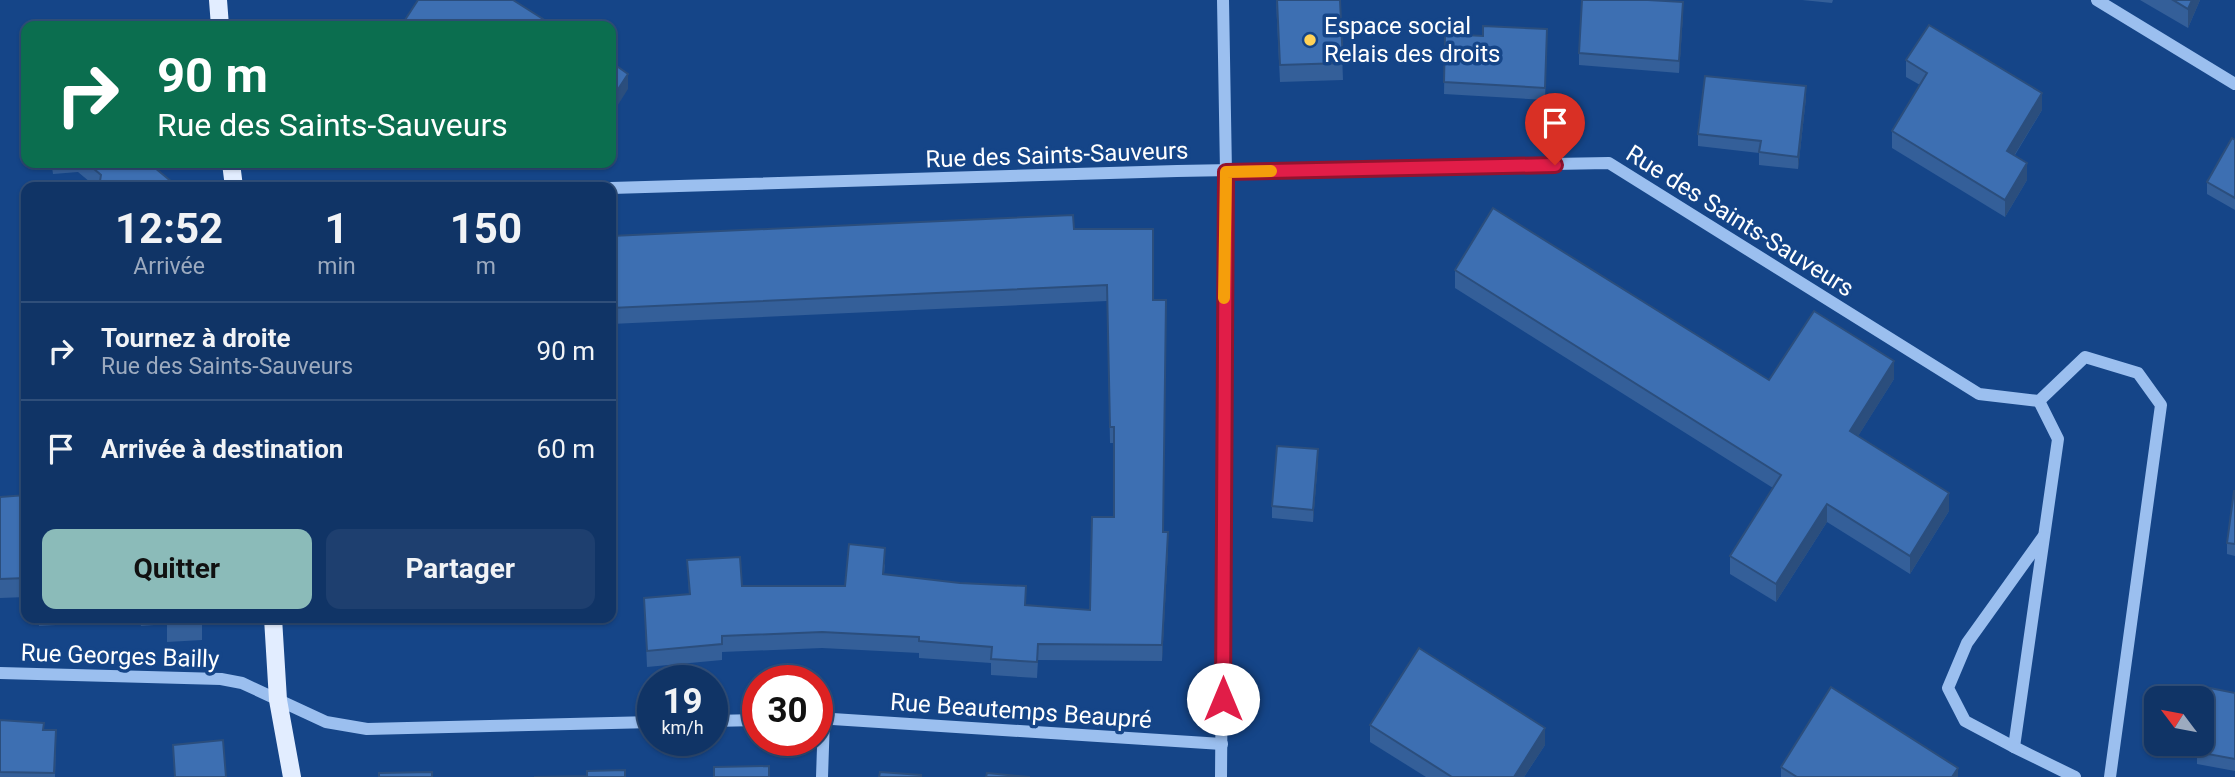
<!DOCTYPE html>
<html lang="fr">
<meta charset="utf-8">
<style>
:root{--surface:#103466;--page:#1e3f6f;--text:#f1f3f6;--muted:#9caabf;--line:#304f7a;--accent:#8bbbb9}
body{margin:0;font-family:Roboto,sans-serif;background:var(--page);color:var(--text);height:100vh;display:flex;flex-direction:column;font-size:26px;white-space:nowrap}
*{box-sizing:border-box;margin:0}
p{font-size:23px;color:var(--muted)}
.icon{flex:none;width:38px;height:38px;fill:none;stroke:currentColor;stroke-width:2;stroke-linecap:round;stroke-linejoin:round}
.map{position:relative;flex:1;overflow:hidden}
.sheet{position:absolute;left:21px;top:182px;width:595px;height:441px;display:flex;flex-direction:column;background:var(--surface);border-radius:14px;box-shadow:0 2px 5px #0004,0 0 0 2px var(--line)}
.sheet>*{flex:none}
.top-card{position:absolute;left:21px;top:21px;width:595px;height:147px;border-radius:14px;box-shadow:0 2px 5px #0004,0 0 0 2px var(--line);background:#0b6e4f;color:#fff;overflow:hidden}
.needle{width:46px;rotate:302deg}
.fabs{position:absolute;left:2144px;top:686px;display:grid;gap:14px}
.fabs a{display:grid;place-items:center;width:70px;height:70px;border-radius:14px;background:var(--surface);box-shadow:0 2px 5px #0004,0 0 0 2px var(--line);font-size:35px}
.speed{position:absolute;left:637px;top:665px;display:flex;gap:14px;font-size:35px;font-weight:700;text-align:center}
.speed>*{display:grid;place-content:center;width:91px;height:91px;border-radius:50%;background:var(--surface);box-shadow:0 2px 5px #0004,0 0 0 2px var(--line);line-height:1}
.speed small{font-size:18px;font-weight:400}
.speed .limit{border:10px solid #d22;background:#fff;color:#111}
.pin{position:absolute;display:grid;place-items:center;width:60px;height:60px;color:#fff;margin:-72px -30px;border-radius:50% 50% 50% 0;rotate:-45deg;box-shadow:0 0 7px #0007}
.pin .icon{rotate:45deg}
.me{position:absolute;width:77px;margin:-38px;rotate:0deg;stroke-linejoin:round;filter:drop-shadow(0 0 5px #0008)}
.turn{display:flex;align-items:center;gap:24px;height:147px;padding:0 21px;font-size:32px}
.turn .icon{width:91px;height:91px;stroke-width:2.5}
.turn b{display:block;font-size:49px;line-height:60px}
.eta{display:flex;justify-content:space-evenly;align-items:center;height:119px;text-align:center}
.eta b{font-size:42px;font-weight:700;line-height:49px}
.primary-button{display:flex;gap:14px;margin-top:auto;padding:14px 21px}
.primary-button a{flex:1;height:80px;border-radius:14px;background:var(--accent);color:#111;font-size:28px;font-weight:700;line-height:80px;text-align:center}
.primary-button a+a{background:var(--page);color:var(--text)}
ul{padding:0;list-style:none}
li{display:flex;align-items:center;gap:21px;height:98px;padding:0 21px;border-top:2px solid var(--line)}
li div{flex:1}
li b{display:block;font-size:26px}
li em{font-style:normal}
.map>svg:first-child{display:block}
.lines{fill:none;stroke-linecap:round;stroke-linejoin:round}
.minor{stroke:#9bbfef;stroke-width:12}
.major{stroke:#e2edff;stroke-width:18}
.wall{fill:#345f99}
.shaded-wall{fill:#2b4e7d}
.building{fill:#3d6fb2;stroke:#2b4e7d;stroke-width:2}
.route-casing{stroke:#92132f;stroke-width:18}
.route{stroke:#e11d48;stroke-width:12}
.slow{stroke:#f59e0b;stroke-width:12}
.poi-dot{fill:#ffd258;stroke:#154588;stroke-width:2.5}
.labels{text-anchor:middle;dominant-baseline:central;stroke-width:7;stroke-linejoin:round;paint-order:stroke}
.poi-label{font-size:24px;fill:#fff;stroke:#154588;text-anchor:start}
.street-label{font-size:24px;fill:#fff;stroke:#154588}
</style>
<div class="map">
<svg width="2235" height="777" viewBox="0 0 2235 777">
<rect width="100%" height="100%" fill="#154588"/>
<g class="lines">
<g class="minor">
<polyline points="2097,0 2235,84"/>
<polyline points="611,188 1177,171 1609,163 1979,394 2039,401 2085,357 2138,373 2161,405 2110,777"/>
<polyline points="2039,401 2058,439 2014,747 2075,777"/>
<polyline points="0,673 221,679 242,683 326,722 367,729 653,722"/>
<polyline points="817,718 1222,744"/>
<polyline points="712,721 758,720"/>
<polyline points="2014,747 1965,721 1948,688 1967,643 2043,537"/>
<polyline points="822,777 824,718"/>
<polyline points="1221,777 1226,172 1223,0"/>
</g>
<g class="major">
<polyline points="218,0 220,26"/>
<polyline points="231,163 234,187"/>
<polyline points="273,618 278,700 292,777"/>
</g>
</g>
<g class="wall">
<polygon points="1276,0 1340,0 1343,80 1280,82"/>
<polygon points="1802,0 1833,0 1832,3"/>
<polygon points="2140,0 2200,0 2188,28"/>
<polygon points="1683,14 1679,73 1579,65 1579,53"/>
<polygon points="1445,34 1483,36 1547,41 1545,100 1444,94"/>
<polygon points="1906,60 2042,110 2015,155 2027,180 2005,217 1892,148 1892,131 1920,85 1906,77"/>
<polygon points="1806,98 1798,169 1759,165 1759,153 1698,146 1698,134"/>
<polygon points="2235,140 2235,210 2207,194 2207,182"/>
<polygon points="41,163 149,163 178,187 96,187 78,172 53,174 52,167 42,168"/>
<polygon points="1074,229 1153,300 1163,532 1168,548 1162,661 1038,660 1037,678 991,675 991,663 919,658 919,653 822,648 722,652 722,660 647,667 644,598 689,594 687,560 742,586 845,586 885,564 884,574 1026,605 1090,610 1114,517 1114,443 1110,443 1107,301 611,324 611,236"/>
<polygon points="1455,270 1769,380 1894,379 1858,436 1949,511 1910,574 1827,522 1776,602 1730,574 1730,556 1773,488 1455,288"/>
<polygon points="1318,461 1313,522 1272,518 1272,506"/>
<polygon points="2235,491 2235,556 2227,554 2227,543"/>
<polygon points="26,495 26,597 0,598 0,497"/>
<polygon points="39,618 202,618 202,640 167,642 167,624 141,626 140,620 39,626"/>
<polygon points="2235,693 2235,771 2197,764 2197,752"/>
<polygon points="0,720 44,730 56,742 55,777 0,777"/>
<polygon points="1370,725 1545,745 1524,777 1426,777 1370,742"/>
<polygon points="1781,767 1958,777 1781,777"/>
</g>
<g class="shaded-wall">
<polygon points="2192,0 2200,0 2188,28 2188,9"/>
<polygon points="1683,2 1683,14 1679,73 1679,61"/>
<polygon points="628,74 628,89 611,116 611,100"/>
<polygon points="1806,86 1806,98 1798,169 1798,157"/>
<polygon points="2042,93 2042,110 2007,167 2007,151"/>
<polygon points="2027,163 2027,180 2005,217 2005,200"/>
<polygon points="1894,361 1894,379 1850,449 1850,431"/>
<polygon points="1318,449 1318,461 1313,522 1313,510"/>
<polygon points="1949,493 1949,511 1910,574 1910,556"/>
<polygon points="1827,504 1827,522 1776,602 1776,584"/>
<polygon points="1168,532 1168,548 1162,661 1162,645"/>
<polygon points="1545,728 1545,745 1524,777 1514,777"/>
<polygon points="1958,768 1958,777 1952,777"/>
</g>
<g class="building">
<polygon points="418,0 513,0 554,26 401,26"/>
<polygon points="1277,0 1340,0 1343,63 1280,65"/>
<polygon points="1582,0 1648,0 1683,2 1679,61 1579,53"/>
<polygon points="2173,0 2192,0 2188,9"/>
<polygon points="1929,25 2042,93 2007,151 2027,163 2005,200 1892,131 1927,73 1906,60"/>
<polygon points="1483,26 1547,29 1545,88 1444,82 1445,34 1483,36"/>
<polygon points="611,62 628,74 611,100"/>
<polygon points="1705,76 1806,86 1798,157 1759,152 1761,141 1698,134"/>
<polygon points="2232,138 2235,140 2235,198 2207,182"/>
<polygon points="87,163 149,163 178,187 99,187 101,175"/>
<polygon points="1493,208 1769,380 1814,311 1894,361 1850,431 1949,493 1910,556 1827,504 1776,584 1730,556 1781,475 1455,270"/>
<polygon points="1073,215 1074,229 1153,229 1153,300 1166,300 1163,532 1168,532 1162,645 1038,644 1037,662 991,659 992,647 919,641 919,637 822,632 722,636 722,644 647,651 644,598 690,594 687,560 740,557 742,586 845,586 849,544 885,548 883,574 960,583 1026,586 1025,605 1090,610 1092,517 1114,517 1114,427 1110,427 1107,285 611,308 611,236"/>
<polygon points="1277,446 1318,449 1313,510 1272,506"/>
<polygon points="2234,491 2235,491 2235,544 2227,543"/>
<polygon points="26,495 26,578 0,579 0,497"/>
<polygon points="167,618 202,618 202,622 167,624"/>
<polygon points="1419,648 1545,728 1514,777 1452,777 1370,725"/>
<polygon points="1831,687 1958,768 1952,777 1797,777 1781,767"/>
<polygon points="2210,688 2235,693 2235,759 2197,752 2199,744 2202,744 2202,730"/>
<polygon points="0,720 44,723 43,730 56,730 54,773 0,772"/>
<polygon points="223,740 226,777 175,777 173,745"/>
<polygon points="769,766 769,777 714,777 714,767"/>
<polygon points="625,770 625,777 534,777 587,776 587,771"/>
<polygon points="432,772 432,777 379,777 379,773"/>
<polygon points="880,772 921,775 921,777 879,777"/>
<polygon points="987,773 1030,777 986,777"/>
</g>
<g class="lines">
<g class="route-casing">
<polyline id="route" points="1223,699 1226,172 1555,165"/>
</g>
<use href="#route" class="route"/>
<polyline class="slow" points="1224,298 1226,172 1271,171"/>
</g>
<circle class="poi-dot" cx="1310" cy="40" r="7"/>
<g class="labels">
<g class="poi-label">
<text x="1324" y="26">Espace social<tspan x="1324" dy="28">Relais des droits</tspan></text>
</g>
<g class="street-label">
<text transform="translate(1057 155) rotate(-2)">Rue des Saints-Sauveurs</text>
<text transform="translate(1740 221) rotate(32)">Rue des Saints-Sauveurs</text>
<text transform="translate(120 656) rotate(2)">Rue Georges Bailly</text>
<text transform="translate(1021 711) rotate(4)">Rue Beautemps Beaupré</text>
</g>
</g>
</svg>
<div class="fabs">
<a><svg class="needle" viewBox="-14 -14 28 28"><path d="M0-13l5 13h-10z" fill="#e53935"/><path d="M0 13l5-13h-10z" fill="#9caabf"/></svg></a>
</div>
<div class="speed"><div>19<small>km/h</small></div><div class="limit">30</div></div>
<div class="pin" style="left:1555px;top:165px;background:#d93025"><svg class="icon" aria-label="arrive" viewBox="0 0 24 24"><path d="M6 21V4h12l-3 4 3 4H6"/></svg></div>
<svg class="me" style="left:1223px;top:699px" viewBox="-20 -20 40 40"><circle r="19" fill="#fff"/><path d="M0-13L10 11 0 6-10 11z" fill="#e11d48"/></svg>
<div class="top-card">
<div class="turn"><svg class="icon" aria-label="right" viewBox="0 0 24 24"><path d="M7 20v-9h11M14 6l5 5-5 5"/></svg><div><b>90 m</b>Rue des Saints-Sauveurs</div></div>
</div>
<section class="sheet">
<div class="eta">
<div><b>12:52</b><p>Arrivée</p></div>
<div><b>1</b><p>min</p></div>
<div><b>150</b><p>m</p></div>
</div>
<ul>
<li><svg class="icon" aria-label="right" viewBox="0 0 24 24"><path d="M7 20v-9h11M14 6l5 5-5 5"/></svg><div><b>Tournez à droite</b><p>Rue des Saints-Sauveurs</p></div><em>90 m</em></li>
<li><svg class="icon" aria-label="arrive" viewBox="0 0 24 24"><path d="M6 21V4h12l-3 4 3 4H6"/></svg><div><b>Arrivée à destination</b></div><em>60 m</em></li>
</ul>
<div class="primary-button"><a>Quitter</a><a>Partager</a></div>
</section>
</div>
